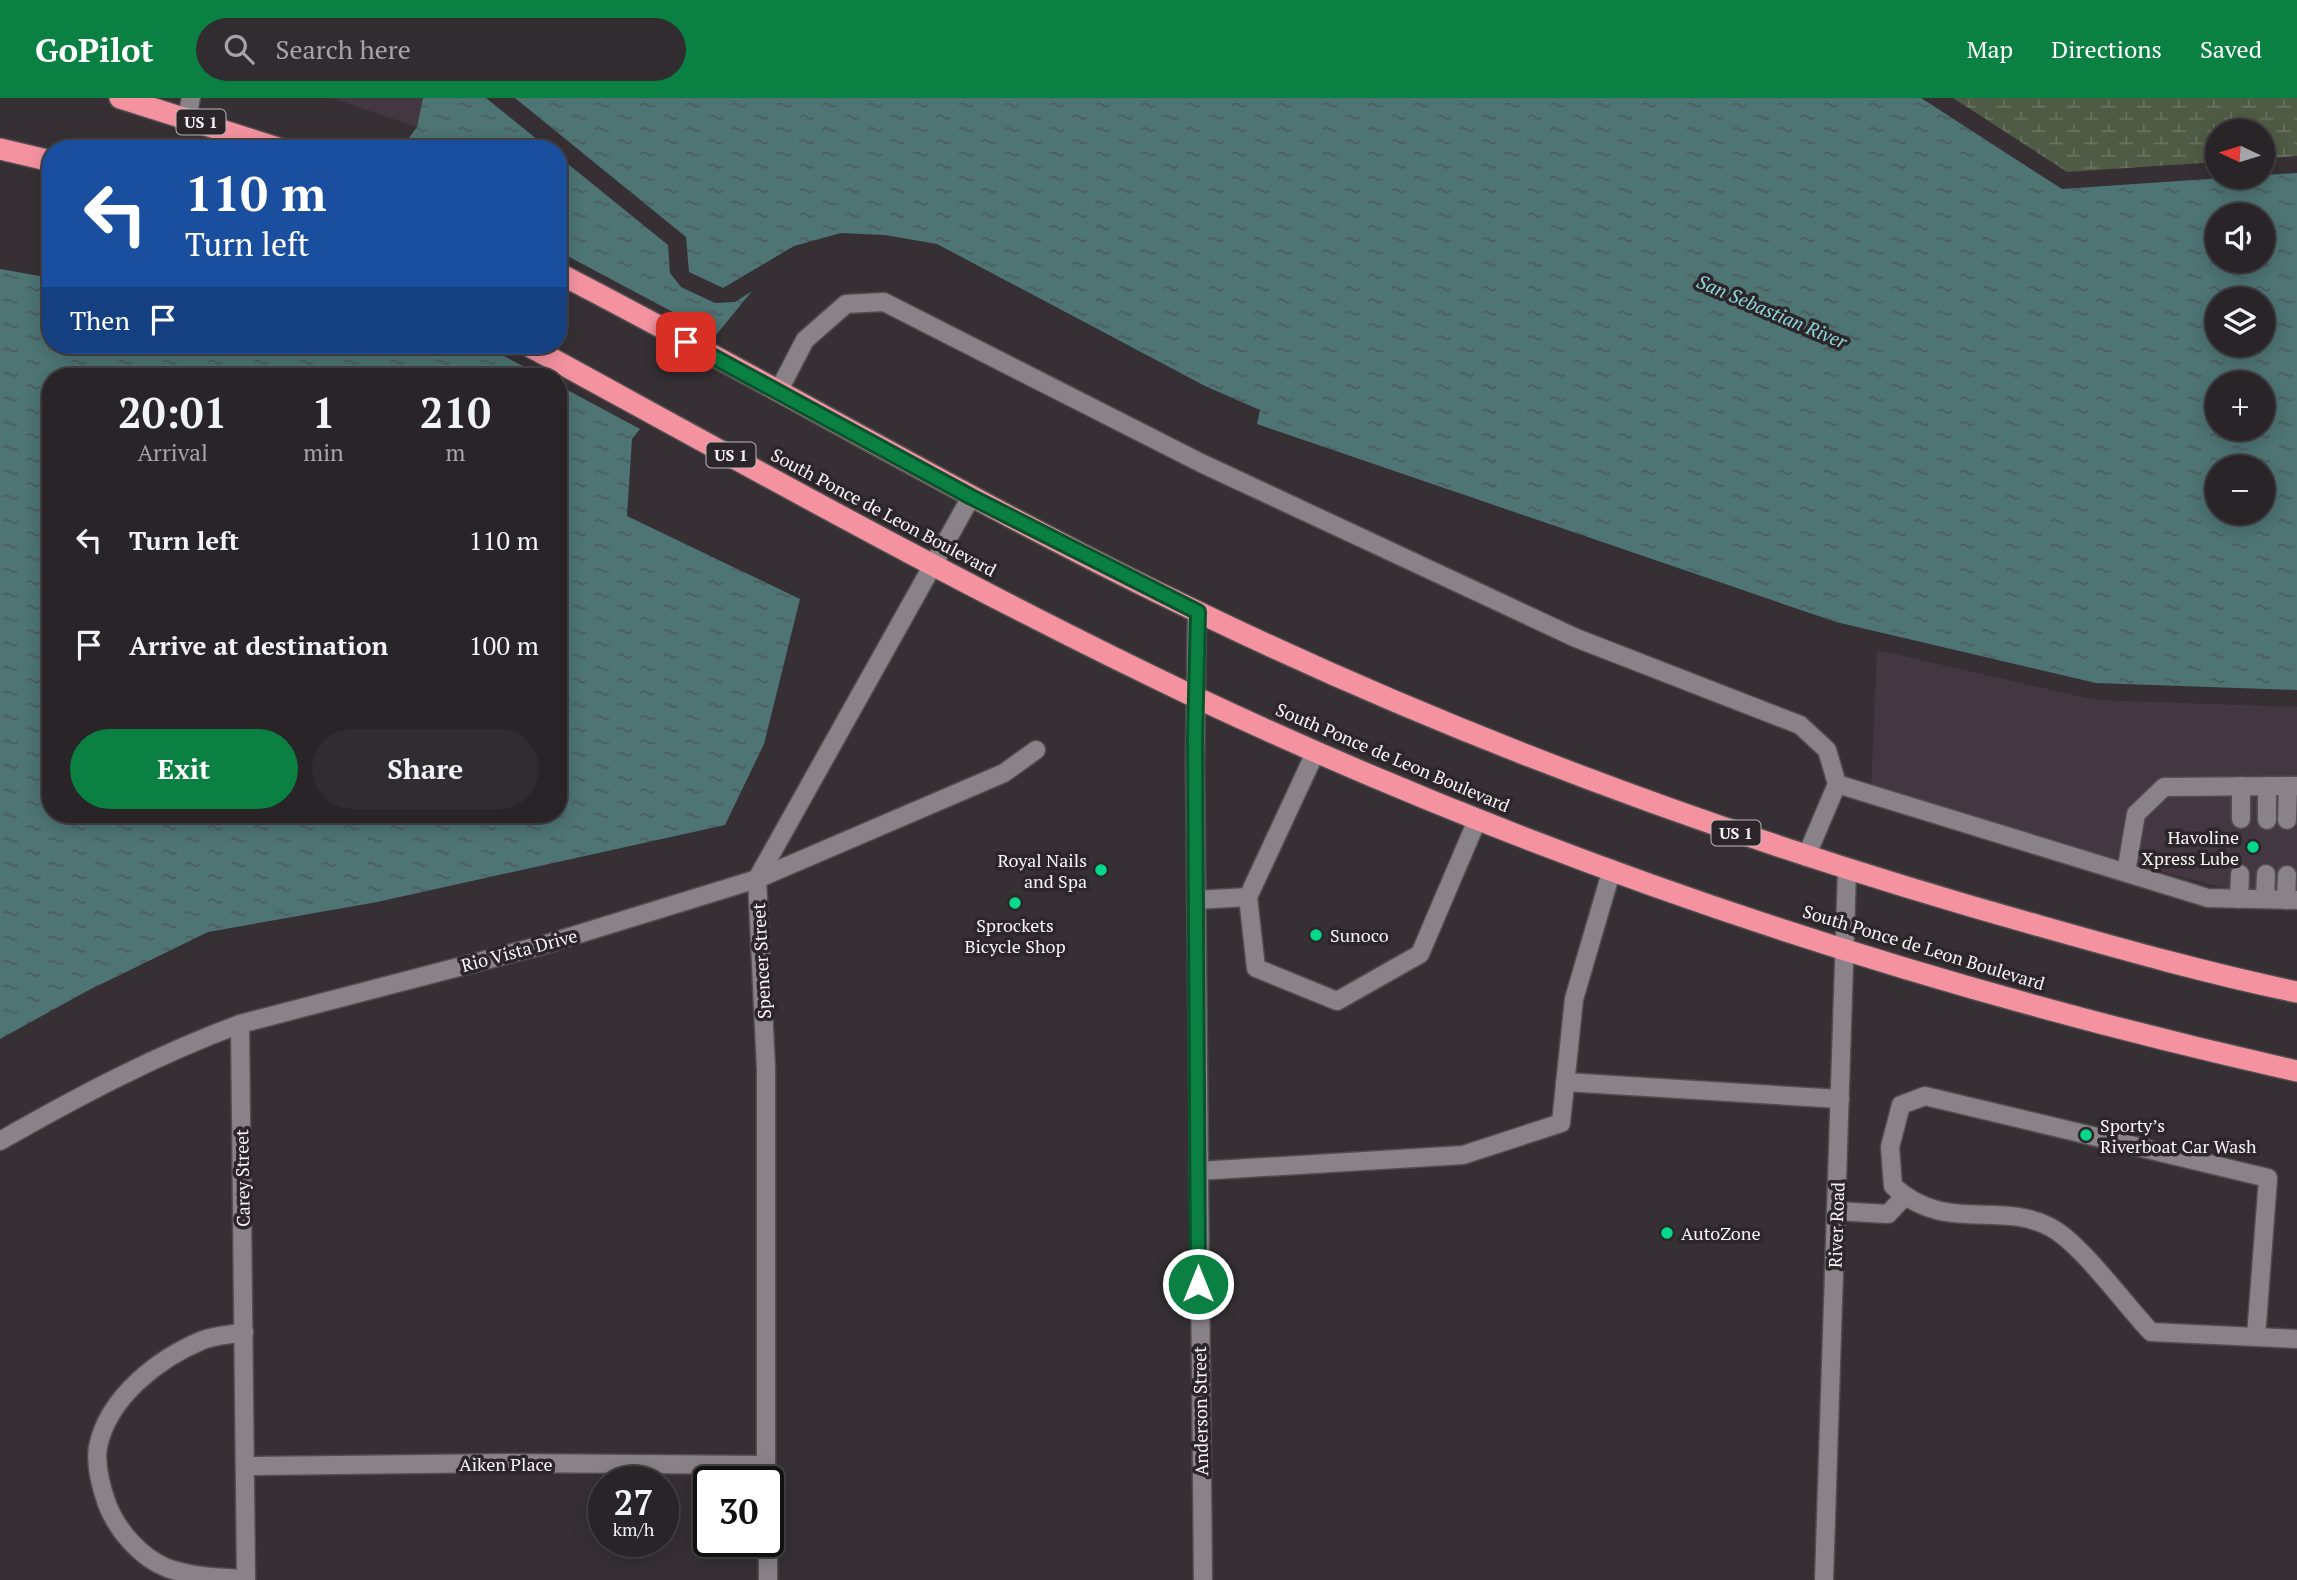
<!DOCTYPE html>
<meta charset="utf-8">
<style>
:root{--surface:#282428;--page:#302c30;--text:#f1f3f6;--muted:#a5a4a8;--line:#444145;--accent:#0b8043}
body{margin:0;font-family:"PT Serif",serif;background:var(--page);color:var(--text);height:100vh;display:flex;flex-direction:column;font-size:26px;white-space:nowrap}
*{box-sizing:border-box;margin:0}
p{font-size:23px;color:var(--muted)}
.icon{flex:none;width:38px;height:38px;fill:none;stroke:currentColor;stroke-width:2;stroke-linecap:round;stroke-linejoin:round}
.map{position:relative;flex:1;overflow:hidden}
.drawer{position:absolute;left:42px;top:270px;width:525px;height:455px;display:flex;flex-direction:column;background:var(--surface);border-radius:28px;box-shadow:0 4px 18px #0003,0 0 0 2px var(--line)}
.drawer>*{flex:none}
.banner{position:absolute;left:42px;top:42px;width:525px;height:214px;border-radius:28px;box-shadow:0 4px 18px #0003,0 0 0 2px var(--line);background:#1a4fa0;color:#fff;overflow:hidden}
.needle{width:46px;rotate:274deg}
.tools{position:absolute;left:2205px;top:21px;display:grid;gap:14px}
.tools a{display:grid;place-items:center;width:70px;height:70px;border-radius:50%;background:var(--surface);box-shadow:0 4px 18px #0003,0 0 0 2px var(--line);font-size:35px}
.speed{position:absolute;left:588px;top:1368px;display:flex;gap:14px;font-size:35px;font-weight:700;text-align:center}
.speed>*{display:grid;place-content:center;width:91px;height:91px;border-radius:50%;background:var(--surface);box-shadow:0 4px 18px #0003,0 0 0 2px var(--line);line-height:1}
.speed small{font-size:18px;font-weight:400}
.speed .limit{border:4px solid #111;border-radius:10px;background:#fff;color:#111}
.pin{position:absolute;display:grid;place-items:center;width:60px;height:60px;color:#fff;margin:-30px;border-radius:14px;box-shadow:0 4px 10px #0006}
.me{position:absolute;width:77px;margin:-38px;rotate:0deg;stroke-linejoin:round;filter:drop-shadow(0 0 5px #0008)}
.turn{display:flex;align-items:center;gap:24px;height:147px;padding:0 28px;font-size:32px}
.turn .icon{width:91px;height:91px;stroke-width:2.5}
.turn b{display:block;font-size:49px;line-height:60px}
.then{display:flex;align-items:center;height:66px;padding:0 28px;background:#0003;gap:14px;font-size:26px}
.eta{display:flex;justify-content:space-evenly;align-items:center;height:119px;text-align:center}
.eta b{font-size:42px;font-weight:600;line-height:49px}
.button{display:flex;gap:14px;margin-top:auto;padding:14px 28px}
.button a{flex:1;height:80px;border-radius:42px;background:var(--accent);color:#fff;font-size:28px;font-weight:600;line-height:80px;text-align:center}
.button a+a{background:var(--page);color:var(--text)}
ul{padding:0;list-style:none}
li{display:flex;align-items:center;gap:21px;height:105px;padding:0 28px}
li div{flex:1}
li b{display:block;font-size:26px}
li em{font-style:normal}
header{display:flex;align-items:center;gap:42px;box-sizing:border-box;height:98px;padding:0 35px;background:var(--accent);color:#fff}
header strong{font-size:33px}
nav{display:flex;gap:38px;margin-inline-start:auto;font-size:24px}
.search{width:490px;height:63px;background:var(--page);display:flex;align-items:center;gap:18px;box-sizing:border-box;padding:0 24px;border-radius:38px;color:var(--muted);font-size:26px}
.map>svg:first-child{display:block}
.built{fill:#433842}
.wetland{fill:url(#wetland-marsh)}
.water{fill:url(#water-ripples);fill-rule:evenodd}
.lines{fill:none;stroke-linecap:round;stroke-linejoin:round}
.lane-casing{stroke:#514d51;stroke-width:21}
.street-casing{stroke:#514d51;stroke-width:21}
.highway-casing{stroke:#514d51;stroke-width:24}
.lane{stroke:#898288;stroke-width:18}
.street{stroke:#898288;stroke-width:18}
.highway{stroke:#f492a0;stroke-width:21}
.route-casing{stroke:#07532c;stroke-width:18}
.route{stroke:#0b8043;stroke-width:12}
.poi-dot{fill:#03d98b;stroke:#2c262b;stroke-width:2.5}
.labels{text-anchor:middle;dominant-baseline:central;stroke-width:7;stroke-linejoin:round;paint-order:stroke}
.shield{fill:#2c262b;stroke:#bab6b9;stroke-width:2}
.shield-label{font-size:16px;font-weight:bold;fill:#f7f3f6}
.street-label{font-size:18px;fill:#f7f3f6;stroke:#2c262b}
.poi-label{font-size:18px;fill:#f7f3f6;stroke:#2c262b;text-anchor:start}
.water-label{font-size:19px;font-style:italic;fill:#8ed8d8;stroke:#2c262b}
</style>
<header>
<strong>GoPilot</strong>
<div class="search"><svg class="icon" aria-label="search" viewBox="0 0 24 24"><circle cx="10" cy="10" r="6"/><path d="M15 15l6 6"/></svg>Search here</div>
<nav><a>Map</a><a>Directions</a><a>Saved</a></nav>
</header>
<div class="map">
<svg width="2297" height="1482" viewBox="0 0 2297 1482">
<defs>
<pattern id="wetland-marsh" width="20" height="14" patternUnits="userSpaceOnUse" patternTransform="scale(1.75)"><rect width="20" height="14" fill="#4f5b44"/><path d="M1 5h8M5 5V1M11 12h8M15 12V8" fill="none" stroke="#697360"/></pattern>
<pattern id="water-ripples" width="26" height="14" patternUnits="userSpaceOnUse" patternTransform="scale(1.75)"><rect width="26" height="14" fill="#4e7474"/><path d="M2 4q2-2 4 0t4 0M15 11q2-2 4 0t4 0" fill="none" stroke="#4c5c5d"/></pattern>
</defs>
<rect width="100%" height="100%" fill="#363035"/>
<g class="built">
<polygon points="332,0 423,0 417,29"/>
<polygon points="1877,552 2095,602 2297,609 2297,809 1871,697"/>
</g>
<polygon class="wetland" points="1953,0 2297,0 2297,58 2263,61 2263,33 2217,33 2217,64 2067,74"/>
<g class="water">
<polygon points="423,0 486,0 549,51 401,51 417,29"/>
<path d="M515 0H1921L2062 91 2297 75V592L2096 585 1836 524 1257 326 1260 312 1205 288 937 146 885 137 841 135 794 148 723 190 689 174 686 139ZM2217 117H2263V163H2217ZM2217 201H2263V247H2217ZM2217 285H2263V331H2217ZM2217 369H2263V415H2217Z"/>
<polygon points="558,58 668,147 670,175 681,189 715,205 735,204 752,193 716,237 558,153"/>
<polygon points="0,171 51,180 51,247 483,247 542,278 51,278 51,716 558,716 558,287 640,331 632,341 627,418 800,501 764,646 725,727 377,804 208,834 87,893 0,941"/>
</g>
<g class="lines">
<g class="lane-casing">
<g id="lane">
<polyline points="187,19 191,0"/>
<polyline points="778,294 805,242 846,206 884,204 1201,365 1576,540 1800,627 1827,652 1837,686 1806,759"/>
<polyline points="1316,653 1248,799 1256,870 1337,903 1420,856 1478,720"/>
<polyline points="1837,686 2208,800 2297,802"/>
<polyline points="2241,721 2241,688"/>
<polyline points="2267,722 2267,688"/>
<polyline points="2287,722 2288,688"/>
<polyline points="2126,774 2136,716 2164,689 2297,688"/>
<polyline points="2239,801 2240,776"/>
<polyline points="2265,801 2266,776"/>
<polyline points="1196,802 1248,799"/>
<polyline points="2286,802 2287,777"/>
<polyline points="1565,984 1840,1001"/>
<polyline points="1198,1073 1463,1057 1561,1025 1574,901 1612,771"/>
<polyline points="1836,1113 1888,1116 1904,1099"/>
<path d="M2256 1239 2268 1080 1925 998 1901 1007 1890 1049 1893 1088C1946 1136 1998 1102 2050 1129 2081 1145 2125 1207 2151 1234L2297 1241"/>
</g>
</g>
<g class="street-casing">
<g id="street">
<polyline points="1197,514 1195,662 1203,1482"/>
<polyline points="240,926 246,1482"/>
<path d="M0 1043C77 999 156 957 240 926L543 847 757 781 1004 675 1036 652"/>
<path d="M244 1234C231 1237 215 1237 203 1242 159 1260 108 1299 98 1349 95 1367 101 1389 107 1406 117 1432 140 1459 167 1470 193 1479 220 1480 246 1481"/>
<polyline points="246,1368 506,1365 766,1367"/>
<polyline points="766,1384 766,971 757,781 971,399"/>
<polyline points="768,1444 768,1482"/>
<polyline points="1824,1482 1847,773"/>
</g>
</g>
<g class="highway-casing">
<g id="highway">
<polyline points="120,0 281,51"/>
<polyline points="0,51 51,63"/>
<path d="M558 175C772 285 979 409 1196 513 1467 644 1750 747 2040 828 2125 852 2210 876 2297 894"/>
<path d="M527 247C747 367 966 490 1193 598 1545 764 1918 888 2297 973"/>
</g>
</g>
<use href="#lane" class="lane"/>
<use href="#street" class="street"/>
<use href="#highway" class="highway"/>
</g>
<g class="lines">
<g class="route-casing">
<polyline id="route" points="686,244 971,399 1198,514 1195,641 1198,1186"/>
</g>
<use href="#route" class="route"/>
</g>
<g class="poi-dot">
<circle cx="2253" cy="749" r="7"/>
<circle cx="1101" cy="772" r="7"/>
<circle cx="1015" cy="805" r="7"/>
<circle cx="1316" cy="837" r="7"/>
<circle cx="2086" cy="1037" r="7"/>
<circle cx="1667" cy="1135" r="7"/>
</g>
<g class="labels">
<g class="shield">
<rect x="176.5" y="11.5" width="49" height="25" rx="5"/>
<rect x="706.5" y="344.5" width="49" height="25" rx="5"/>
<rect x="1711.5" y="722.5" width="49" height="25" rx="5"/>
</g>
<g class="shield-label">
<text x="201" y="24">US 1</text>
<text x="731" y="357">US 1</text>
<text x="1736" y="735">US 1</text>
</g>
<g class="street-label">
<text transform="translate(884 414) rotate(28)">South Ponce de Leon Boulevard</text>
<text transform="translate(1393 659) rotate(23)">South Ponce de Leon Boulevard</text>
<text transform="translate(1924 849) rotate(17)">South Ponce de Leon Boulevard</text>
<text transform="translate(519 852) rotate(-15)">Rio Vista Drive</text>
<text transform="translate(761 863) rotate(-93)">Spencer Street</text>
<text transform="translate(242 1080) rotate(-91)">Carey Street</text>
<text transform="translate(1836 1127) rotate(-88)">River Road</text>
<text transform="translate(1200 1313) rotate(-91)">Anderson Street</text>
<text x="506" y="1366">Aiken Place</text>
</g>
<g class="poi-label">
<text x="2239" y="739" text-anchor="end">Havoline<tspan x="2239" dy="21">Xpress Lube</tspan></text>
<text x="1087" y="762" text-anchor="end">Royal Nails<tspan x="1087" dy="21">and Spa</tspan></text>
<text x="1015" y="827" text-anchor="middle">Sprockets<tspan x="1015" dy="21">Bicycle Shop</tspan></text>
<text x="1330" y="837">Sunoco</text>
<text x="2100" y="1027">Sporty’s<tspan x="2100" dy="21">Riverboat Car Wash</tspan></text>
<text x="1681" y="1135">AutoZone</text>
</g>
<g class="water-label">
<text transform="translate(1772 213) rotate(23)">San Sebastian River</text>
</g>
</g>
</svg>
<div class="tools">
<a><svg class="needle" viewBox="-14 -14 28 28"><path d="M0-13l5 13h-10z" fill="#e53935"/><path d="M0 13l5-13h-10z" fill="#a5a4a8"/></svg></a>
<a><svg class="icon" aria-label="sound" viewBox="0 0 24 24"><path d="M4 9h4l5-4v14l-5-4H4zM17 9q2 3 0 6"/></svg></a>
<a><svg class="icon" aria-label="layers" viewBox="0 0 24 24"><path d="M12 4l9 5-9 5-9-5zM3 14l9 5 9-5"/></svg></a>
<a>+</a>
<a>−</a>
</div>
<div class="speed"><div>27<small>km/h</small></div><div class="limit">30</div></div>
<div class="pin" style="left:686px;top:244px;background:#d93025"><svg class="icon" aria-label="arrive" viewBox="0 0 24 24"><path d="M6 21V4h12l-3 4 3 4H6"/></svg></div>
<svg class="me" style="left:1198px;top:1186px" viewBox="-20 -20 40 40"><circle r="17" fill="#0b8043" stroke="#fff" stroke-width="3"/><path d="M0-11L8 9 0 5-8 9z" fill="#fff"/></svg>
<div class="banner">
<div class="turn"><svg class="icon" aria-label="left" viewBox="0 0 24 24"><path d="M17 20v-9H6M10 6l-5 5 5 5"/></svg><div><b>110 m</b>Turn left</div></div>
<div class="then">Then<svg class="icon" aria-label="arrive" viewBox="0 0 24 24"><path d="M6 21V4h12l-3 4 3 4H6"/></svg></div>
</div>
<section class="drawer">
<div class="eta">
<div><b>20:01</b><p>Arrival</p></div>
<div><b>1</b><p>min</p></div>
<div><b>210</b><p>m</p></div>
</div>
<ul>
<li><svg class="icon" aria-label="left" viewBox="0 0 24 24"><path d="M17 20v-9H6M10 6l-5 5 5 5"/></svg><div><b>Turn left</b></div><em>110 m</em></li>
<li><svg class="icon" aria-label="arrive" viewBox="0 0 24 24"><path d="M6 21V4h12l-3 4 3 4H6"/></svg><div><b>Arrive at destination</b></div><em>100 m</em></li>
</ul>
<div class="button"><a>Exit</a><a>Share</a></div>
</section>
</div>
